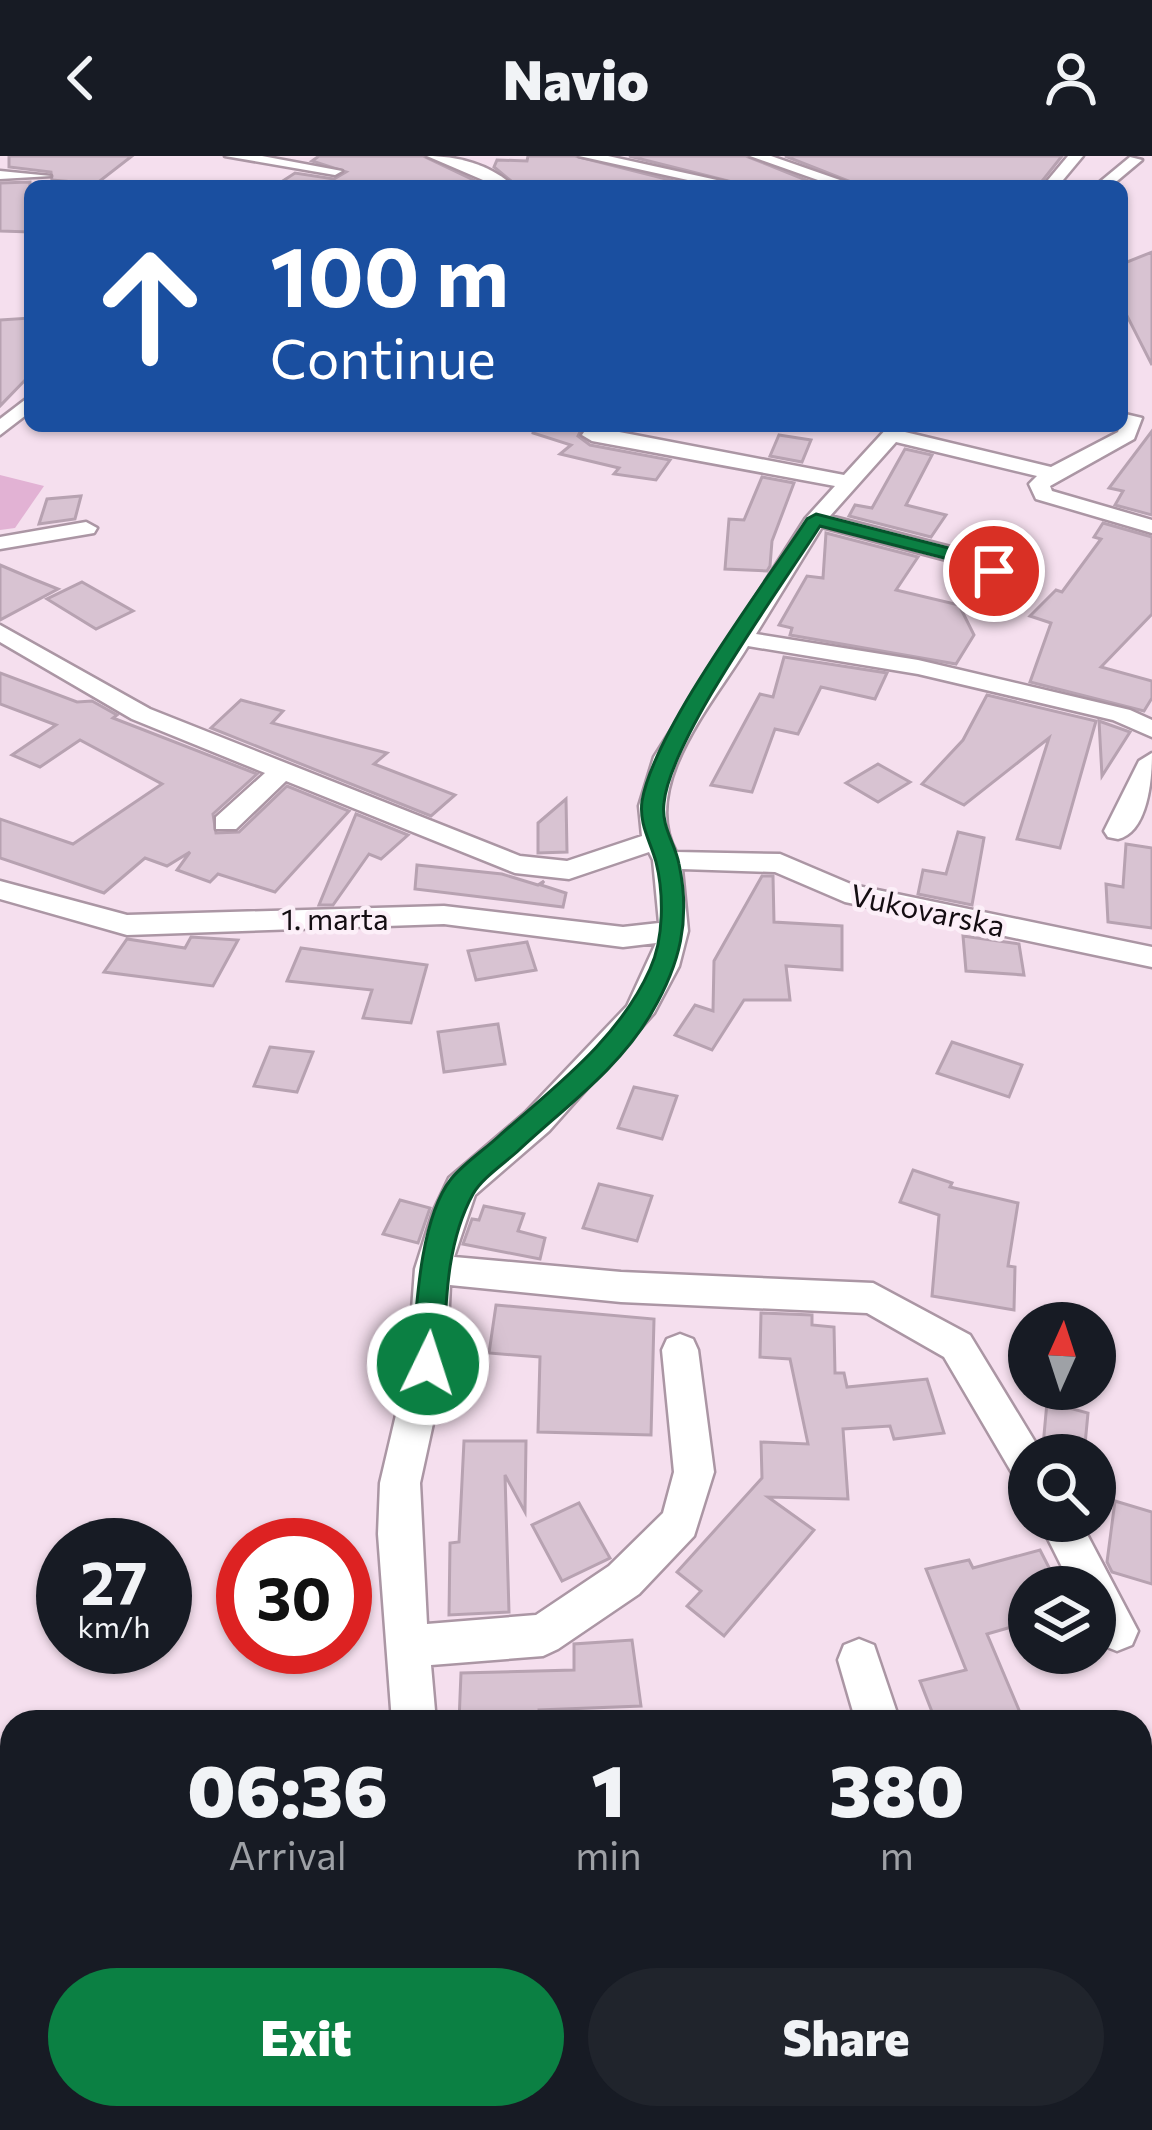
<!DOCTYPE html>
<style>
:root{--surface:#171b24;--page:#20242c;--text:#f1f3f6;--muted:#9ea1a6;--accent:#0b8043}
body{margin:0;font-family:Commissioner,sans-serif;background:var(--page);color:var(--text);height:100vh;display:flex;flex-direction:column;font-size:45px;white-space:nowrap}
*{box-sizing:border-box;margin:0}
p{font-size:39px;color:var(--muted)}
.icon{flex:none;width:66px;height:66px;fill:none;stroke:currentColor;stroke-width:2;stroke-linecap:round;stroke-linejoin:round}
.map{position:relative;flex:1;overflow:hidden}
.details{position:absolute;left:0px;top:1554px;width:1152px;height:420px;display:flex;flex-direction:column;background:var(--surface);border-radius:36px 36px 0 0;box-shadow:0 3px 9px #0004}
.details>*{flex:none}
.hud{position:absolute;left:24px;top:24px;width:1104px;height:252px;border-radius:18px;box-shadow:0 3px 9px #0004;background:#1a4fa0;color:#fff;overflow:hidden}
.needle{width:78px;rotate:3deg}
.tools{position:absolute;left:1008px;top:1146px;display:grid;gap:24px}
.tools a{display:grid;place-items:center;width:108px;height:108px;border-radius:50%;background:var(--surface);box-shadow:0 3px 9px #0004;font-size:60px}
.speed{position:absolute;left:36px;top:1362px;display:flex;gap:24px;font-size:60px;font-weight:700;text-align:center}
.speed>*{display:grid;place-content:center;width:156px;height:156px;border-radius:50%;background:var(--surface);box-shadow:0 3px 9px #0004;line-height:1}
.speed small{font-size:30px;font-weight:400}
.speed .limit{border:18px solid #d22;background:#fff;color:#111}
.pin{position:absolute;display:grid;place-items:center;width:102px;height:102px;color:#fff;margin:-51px;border:6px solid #fff;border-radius:50%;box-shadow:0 3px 12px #0007}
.me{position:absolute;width:132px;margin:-66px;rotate:4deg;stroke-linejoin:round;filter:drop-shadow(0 0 9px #0008)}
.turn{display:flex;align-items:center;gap:42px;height:252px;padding:0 48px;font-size:54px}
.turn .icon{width:156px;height:156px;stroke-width:2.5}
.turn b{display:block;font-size:84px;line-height:102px}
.eta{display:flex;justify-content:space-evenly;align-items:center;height:204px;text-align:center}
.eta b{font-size:72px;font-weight:800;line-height:84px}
.action{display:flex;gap:24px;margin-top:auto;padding:24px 48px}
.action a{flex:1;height:138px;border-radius:72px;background:var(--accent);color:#fff;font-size:48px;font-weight:800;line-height:138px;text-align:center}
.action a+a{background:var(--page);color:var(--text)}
header{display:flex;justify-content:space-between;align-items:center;height:156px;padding:0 48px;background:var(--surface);font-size:54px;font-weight:800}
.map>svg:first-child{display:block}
.green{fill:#e2b2d4}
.building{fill:#d8c3d2;stroke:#b7a2b1;stroke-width:3}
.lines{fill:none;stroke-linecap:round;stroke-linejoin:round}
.minor-casing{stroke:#ab96a4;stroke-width:5}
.minor{fill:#fff;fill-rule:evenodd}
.route{fill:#0b8043;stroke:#07532c;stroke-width:3}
.labels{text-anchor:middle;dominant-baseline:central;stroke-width:9;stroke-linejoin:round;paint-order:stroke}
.street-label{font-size:30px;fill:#140d12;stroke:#fceff8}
</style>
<header><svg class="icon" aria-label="back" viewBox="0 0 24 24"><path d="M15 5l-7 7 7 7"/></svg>Navio<svg class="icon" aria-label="person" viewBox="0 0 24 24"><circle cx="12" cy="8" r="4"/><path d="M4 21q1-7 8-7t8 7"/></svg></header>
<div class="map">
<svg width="1152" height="1974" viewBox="0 0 1152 1974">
<rect width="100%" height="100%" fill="#f5dfee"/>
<g class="green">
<polygon points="0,319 44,330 15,372 0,374"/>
<polygon points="458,1962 899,1962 902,1974 454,1974"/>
</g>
<g class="building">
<polygon points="9,0 132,0 96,28 52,24 51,16 9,11"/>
<polygon points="319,0 423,0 486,30 275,30 295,17 334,23 346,16 312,5"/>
<polygon points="528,0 575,0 694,30 517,30 494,11 497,4 527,5"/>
<polygon points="629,0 746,0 821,30 748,30"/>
<polygon points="785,0 1062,0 1039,29 1005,30 861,30"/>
<polygon points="30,26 30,76 0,75 0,27"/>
<polygon points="1152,96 1152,209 1122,150 1122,108"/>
<polygon points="30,162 30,219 0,250 0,164"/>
<polygon points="534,270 583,270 578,280 590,289 670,304 656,324 614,318 619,312 560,298 571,289 533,277"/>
<polygon points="1152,275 1152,359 1115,349 1123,335 1109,332"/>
<polygon points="779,279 811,284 802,306 770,300"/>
<polygon points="905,293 932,299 906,349 946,359 931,381 849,360 855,349 872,352"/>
<polygon points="762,321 794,327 772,385 770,410 767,415 725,413 729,363 744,364"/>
<polygon points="81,340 75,363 39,368 47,343"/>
<polygon points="1103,367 1152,381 1152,458 1101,511 1152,525 1152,542 1144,555 1030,526 1051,467 1030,460 1056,434 1062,436 1101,383 1094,381"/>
<polygon points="826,377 918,401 896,434 959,449 974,479 956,508 790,479 792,472 779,469 807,420 823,422"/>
<polygon points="0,409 33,423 58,433 0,464"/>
<polygon points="82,426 133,455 96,473 47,443"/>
<polygon points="784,501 887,517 875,543 821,531 798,578 775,573 752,636 711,629 760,538 773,541"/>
<polygon points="0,517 77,546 92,545 117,559 113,562 257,618 213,658 216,677 239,676 287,630 349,655 275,736 218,718 210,726 177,714 190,696 167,710 145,702 104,737 0,702 0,663 73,688 162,628 80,584 40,611 12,599 56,569 0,548"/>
<polygon points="987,539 1096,565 1060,692 1017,683 1049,582 964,649 922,628 963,584"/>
<polygon points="241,544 283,555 272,567 387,597 374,608 455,639 431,660 211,572"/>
<polygon points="1099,565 1130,576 1102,620"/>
<polygon points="878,608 910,626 878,646 846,627"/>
<polygon points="566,643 567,696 538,697 538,667"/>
<polygon points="356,658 408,679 381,703 369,698 333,749 319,749"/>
<polygon points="958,676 984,682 972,749 918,738 923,714 946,718"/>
<polygon points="1126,688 1152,692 1152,772 1108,766 1106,728 1123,731"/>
<polygon points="417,709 502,718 538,729 544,725 541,729 566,737 563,751 415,733"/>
<polygon points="762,720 773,720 774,766 842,770 842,814 786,810 790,844 744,844 712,894 675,879 695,849 713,855 714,805"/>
<polygon points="963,780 1019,788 1024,819 966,815"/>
<polygon points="191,781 238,784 213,830 104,816 127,783 185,792"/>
<polygon points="527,786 536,814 476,824 468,795"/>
<polygon points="301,792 427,809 411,867 363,862 372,834 287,825"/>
<polygon points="498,868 505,908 444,916 438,876"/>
<polygon points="952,886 1022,909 1009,941 937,917"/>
<polygon points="270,891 313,896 297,936 254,930"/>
<polygon points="634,931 677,940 662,983 618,972"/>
<polygon points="913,1014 952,1027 950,1031 1018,1047 1008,1110 1015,1111 1014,1154 932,1140 939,1059 900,1046"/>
<polygon points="599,1028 652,1040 637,1085 583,1072"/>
<polygon points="400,1044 430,1052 418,1087 383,1078"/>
<polygon points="484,1050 524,1058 518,1075 545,1082 540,1103 463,1088 472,1063 479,1064"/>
<polygon points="496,1149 654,1163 651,1279 538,1276 540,1201 489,1197"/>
<polygon points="761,1157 812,1159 812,1169 834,1171 835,1217 844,1217 847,1231 927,1223 944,1277 894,1283 890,1270 843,1273 848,1343 768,1341 814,1374 724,1480 687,1450 701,1435 677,1416 762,1322 761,1286 808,1288 790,1203 760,1201"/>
<polygon points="1047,1246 1088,1257 1084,1299 1043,1290"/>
<polygon points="464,1285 526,1285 525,1356 505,1319 509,1456 449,1459 450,1387 459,1386"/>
<polygon points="1115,1345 1152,1356 1152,1428 1112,1416 1107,1406"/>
<polygon points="579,1347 610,1402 562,1425 532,1369"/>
<polygon points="1040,1394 1059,1431 1029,1431 1029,1466 987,1478 1024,1566 936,1566 920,1525 966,1514 926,1413 969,1404 973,1412"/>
<polygon points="632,1484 641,1550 539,1554 539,1566 459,1566 461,1517 574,1514 574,1488"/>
</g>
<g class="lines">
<g class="minor-casing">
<g id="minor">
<polygon points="225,0 262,0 342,15 335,19"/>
<path d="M427 0C458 0 491 9 513 30H497Z"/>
<polygon points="579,0 608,0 744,30 715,30"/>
<polygon points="750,0 771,0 857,30 835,30"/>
<polygon points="1068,0 1083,0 1058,30 1043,30"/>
<polygon points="1130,1 1142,4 1111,30 1095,30"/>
<polygon points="0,15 51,20 0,23"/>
<polygon points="30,240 30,256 0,279 0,263"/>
<path d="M1125 258 1142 262 1134 283 1050 330 1052 335 1152 364V377L1036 343 1029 328 1037 320 896 286 830 360 970 396 1024 425V435H1008L954 406 822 371 756 478 918 504 1130 554 1152 564V581L1113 564 918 518 748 490C715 545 639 629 676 696L780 698 853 729 1152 791V811L845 746 775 716 682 713 688 775 679 810 654 857 549 975 475 1039 454 1101 621 1116 873 1127 970 1179 1043 1299H1029V1328L1015 1322 944 1201 867 1157 621 1146 450 1129 446 1208 420 1327 427 1468 536 1459 609 1410 663 1357 674 1316 662 1194 667 1183 680 1178 693 1183 698 1194 714 1316 694 1380 639 1438 558 1493 543 1500 431 1509 436 1566H392L378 1378 380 1327 408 1208 415 1113 433 1056 449 1022 525 957 627 850 656 787 623 791 444 768 127 779 0 743V725L127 759 444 750 623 771 659 767 653 704 649 696 569 723 515 717 286 625 236 673H216V661L265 617 132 563 0 486V469L150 553 520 700 567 705 642 680 639 650 654 601 805 363 835 330 592 285 582 279 588 270 844 319 889 270H910L905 276 1051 311 1118 276Z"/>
<polygon points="86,366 97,372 94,377 0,393 0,381"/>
<path d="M1152 597C1152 623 1148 676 1118 683L1108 681 1104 675 1139 605Z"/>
<polygon points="1039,1365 1080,1365 1138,1475 1132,1489 1117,1495 1102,1489 1095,1476 1095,1431 1072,1431"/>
<polygon points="859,1483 874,1489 900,1566 856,1566 838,1504 844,1489"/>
<polygon points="224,1962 278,1962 273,1974 219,1974"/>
<polygon points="976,1962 1028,1962 1031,1974 979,1974"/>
</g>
</g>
<use href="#minor" class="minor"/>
</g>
<path class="route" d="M816 358 968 397 1003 415 988 419 956 405 820 370C782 430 670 583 664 647 661 671 675 687 679 708 691 764 680 808 652 856 621 911 564 952 519 994 505 1007 482 1022 473 1038 445 1089 446 1152 443 1208L428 1221 417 1217 412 1208C416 1157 419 1064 451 1023 464 1007 484 994 499 980 554 931 619 883 650 813 664 783 664 738 656 706 650 684 639 669 642 645 654 574 764 429 807 363Z"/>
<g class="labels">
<g class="street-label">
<text transform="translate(928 753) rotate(12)">Vukovarska</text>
<text x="335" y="761">1. marta</text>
</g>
</g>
</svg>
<div class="tools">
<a><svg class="needle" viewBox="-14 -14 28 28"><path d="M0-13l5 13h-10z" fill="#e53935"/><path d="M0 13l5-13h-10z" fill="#9ea1a6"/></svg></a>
<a><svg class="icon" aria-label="search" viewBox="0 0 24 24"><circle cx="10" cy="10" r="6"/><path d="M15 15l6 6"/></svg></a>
<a><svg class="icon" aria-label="layers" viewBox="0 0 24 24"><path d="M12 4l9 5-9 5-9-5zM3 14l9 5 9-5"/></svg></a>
</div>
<div class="speed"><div>27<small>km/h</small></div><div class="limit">30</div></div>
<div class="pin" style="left:994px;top:415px;background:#d93025"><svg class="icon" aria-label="arrive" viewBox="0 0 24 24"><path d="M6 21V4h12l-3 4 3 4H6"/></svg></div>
<svg class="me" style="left:428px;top:1208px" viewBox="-20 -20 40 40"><circle r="17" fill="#0b8043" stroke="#fff" stroke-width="3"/><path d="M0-11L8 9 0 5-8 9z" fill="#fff"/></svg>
<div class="hud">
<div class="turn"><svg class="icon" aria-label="ahead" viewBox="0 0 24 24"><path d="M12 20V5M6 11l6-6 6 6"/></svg><div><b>100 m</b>Continue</div></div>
</div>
<section class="details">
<div class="eta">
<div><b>06:36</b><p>Arrival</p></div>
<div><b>1</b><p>min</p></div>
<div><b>380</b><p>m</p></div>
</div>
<div class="action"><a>Exit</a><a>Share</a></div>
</section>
</div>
